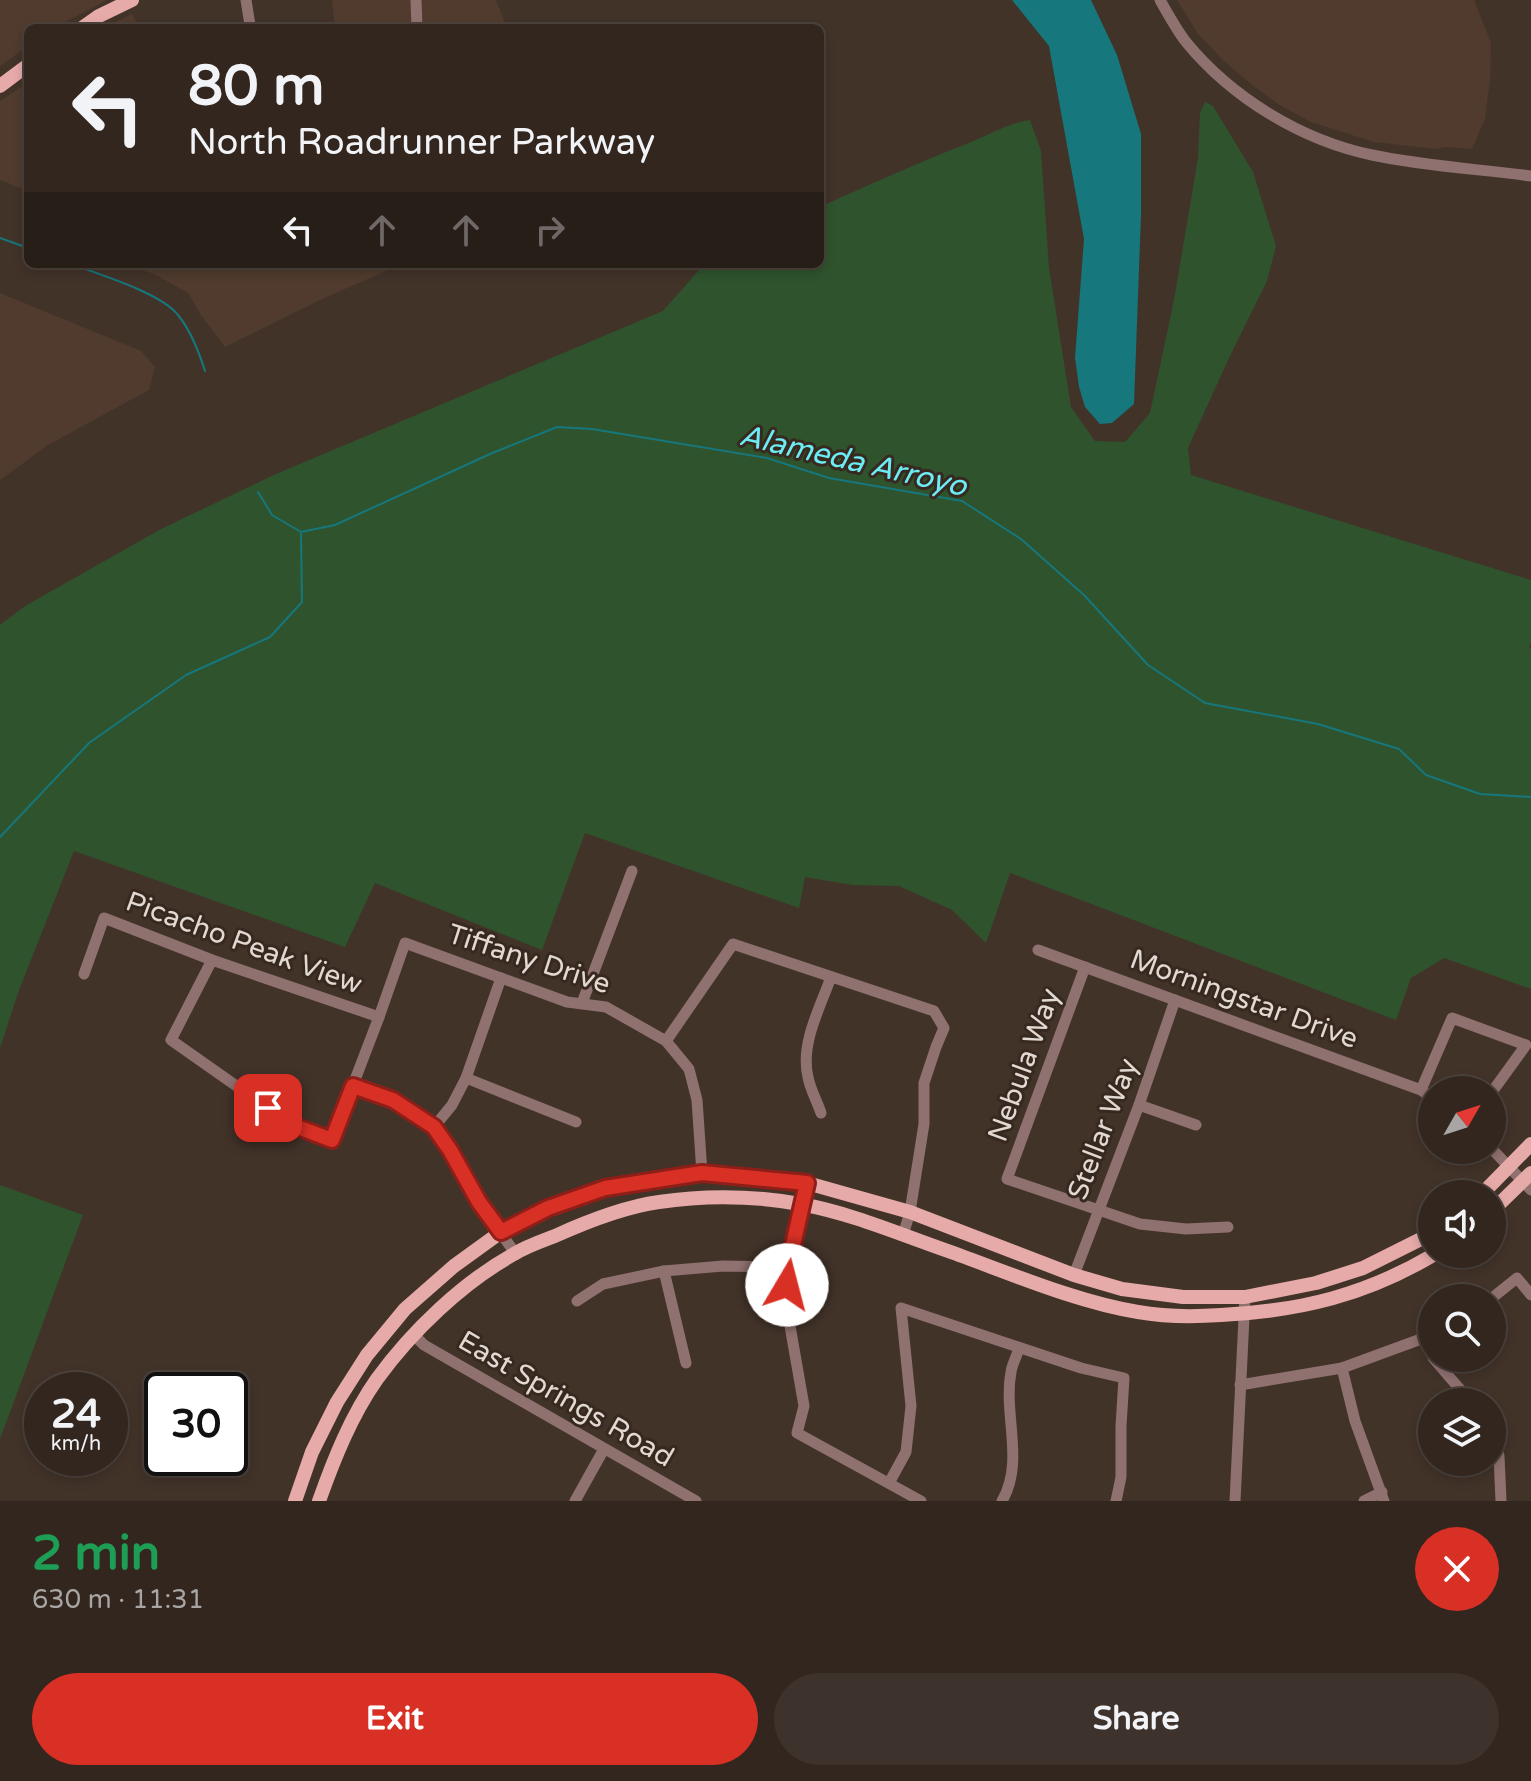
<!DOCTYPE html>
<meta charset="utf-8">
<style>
:root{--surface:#32261f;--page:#3d322c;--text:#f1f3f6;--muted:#a8a5a4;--line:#4d433d;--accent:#d93025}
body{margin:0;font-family:"Varela Round",sans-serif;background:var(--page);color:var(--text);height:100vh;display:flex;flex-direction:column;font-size:30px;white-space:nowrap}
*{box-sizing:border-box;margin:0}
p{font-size:26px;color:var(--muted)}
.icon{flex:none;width:44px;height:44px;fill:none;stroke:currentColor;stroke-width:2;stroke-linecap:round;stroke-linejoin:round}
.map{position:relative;height:1501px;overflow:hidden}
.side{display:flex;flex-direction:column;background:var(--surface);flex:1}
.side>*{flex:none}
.banner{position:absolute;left:24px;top:24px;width:800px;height:244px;border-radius:12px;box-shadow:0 4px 12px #0003,0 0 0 2px var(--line);background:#32261f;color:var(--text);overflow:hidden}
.needle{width:52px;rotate:51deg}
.buttons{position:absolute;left:1418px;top:1076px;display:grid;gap:16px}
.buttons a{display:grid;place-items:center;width:88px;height:88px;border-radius:50%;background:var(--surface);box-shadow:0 4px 12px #0003,0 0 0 2px var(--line);font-size:40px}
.speed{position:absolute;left:24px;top:1372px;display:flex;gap:16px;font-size:40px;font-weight:700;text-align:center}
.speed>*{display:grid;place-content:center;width:104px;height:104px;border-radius:50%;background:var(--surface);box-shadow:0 4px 12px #0003,0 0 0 2px var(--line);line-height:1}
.speed small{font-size:20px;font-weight:400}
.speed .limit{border:4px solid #111;border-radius:12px;background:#fff;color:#111}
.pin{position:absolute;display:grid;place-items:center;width:68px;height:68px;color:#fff;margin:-34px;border-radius:16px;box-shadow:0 4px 12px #0006}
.me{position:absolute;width:88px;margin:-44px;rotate:8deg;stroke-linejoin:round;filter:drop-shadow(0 0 6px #0008)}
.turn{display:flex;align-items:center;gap:28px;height:168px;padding:0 32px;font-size:36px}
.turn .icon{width:104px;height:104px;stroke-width:2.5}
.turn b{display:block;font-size:56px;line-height:68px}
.lanes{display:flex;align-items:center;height:76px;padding:0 32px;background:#0003;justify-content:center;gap:40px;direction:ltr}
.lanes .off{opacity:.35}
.round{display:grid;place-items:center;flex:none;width:84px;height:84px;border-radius:42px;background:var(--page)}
.head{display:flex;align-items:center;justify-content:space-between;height:136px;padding:0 32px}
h1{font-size:48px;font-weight:800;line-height:60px;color:#1e9e55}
.action{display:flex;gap:16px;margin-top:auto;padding:16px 32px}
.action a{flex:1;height:92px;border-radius:48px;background:var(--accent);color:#fff;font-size:32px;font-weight:800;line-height:92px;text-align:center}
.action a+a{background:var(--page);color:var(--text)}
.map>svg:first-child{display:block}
.built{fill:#503b2e}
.green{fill:#2f532d}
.water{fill:#16777d}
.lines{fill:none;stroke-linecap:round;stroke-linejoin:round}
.stream{stroke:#16777d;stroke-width:2}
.minor{stroke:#8f7170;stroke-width:11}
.major{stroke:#e6aaa9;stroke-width:14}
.route-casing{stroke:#8d1f18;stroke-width:20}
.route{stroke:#d93025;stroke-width:14}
.labels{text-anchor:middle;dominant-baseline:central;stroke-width:6;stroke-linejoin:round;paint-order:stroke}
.street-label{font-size:28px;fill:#e2d9d2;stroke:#37291f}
.water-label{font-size:30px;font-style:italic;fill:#6cecf4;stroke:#37291f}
</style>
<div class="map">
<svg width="1531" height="1501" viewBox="0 0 1531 1501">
<rect width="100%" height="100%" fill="#423329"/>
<g class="built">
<polygon points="0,0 107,0 54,28 28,28 28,46 0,66"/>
<polygon points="332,0 496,0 507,28 335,28"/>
<polygon points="1177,0 1474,0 1491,43 1490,80 1485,119 1472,149 1445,147 1436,149 1374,142 1311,122 1281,106 1252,85 1224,61 1198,34"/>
<polygon points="132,14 140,28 104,28"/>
<polygon points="21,87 28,94 28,191 0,180 0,101"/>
<polygon points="126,264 402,264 322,299 225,347 201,315 188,293 156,275"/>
<polygon points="0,293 141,351 155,367 149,390 48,445 0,480"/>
</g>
<g class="green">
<path d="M1205 102 1213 106 1253 172 1276 246 1267 281 1229 358 1188 448 1191 475 1531 580V643L1529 648 1531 649V989L1444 958 1411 978 1396 1020 1010 873 986 943 952 910 899 886 852 885 805 877 799 908 585 833 542 950 375 883 345 947 74 851 19 990 0 1048V625L25 606 161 529 276 474 663 311 700 269 708 264H820V207C870 184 920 162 971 142 991 134 1009 123 1030 120L1041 151 1049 268 1071 407 1095 441 1125 442 1150 413 1174 300 1198 158 1200 113Z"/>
<polygon points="0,1185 83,1215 0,1439"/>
</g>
<polygon class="water" points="1012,0 1091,0 1117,55 1141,134 1141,215 1134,404 1112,423 1100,424 1085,407 1079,387 1075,358 1084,239 1049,46"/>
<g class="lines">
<g class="stream">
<polyline points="0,238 28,248"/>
<path d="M71 264C98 274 161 293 178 315 191 331 199 352 205 371"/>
<polyline points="258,492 272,515 301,532 335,525 490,454 557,427 592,429 767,458 829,478 962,501 1021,539 1084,595 1148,665 1205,703 1318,724 1399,749 1426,775 1480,794 1531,797"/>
<polyline points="0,837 89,743 186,675 270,637 302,602 301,534"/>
</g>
<g class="minor">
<polyline points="246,0 250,25"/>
<polyline points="416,0 417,28"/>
<path d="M1160 0C1168 14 1176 29 1186 42 1232 98 1301 140 1372 155 1424 166 1478 169 1531 176"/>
<polyline points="1038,950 1421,1090 1432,1098"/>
<polyline points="212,960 171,1040 292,1125 332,1140 379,1017 405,943 567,1002 606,1007 666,1041 689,1069 697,1100 702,1173"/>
<polyline points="1085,967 1007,1179 1140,1224 1186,1229 1228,1227"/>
<polyline points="84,974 104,918 212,960 379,1017"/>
<polyline points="582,1003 632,871"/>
<polyline points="666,1041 733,944 934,1011 944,1028 936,1047 924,1083 924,1124 910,1212 903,1235"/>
<polyline points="466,1078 576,1122"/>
<polyline points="353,1086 393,1100 434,1127 450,1150 479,1202 515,1253"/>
<polyline points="1421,1090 1452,1018 1526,1045 1492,1092"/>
<polyline points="1139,1105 1196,1125"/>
<path d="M821 1113C817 1101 810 1089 808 1077 800 1044 820 1008 831 977"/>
<polyline points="434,1127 452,1105 466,1078 501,978"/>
<polyline points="1492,1149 1531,1190"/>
<polyline points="807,1183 788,1267 786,1303 804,1406 797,1433 921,1501"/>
<polyline points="664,1271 686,1363"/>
<polyline points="1074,1275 1139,1105 1175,1000"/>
<polyline points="1492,1298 1517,1278 1531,1295"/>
<polyline points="577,1301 603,1284 664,1271 723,1266 788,1267"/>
<polyline points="414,1335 424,1345 696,1501"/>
<polyline points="1433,1358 1471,1402"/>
<polyline points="1342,1368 1355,1421 1384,1501"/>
<polyline points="1240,1385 1342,1368 1421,1339 1432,1333"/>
<polyline points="1492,1435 1499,1456 1501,1501"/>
<polyline points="889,1483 906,1452 911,1406 901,1308 1081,1368 1124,1378 1121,1426 1121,1477 1116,1501"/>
<polyline points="575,1501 604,1449"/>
<path d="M1002 1501C1025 1462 1003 1414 1011 1372 1012 1364 1017 1356 1019 1348"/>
<polyline points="1235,1501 1245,1297"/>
<polyline points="1364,1501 1382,1492"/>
</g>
<g class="major">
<polyline points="82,28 99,16 132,0"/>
<polyline points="0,86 28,65"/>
<polyline points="1482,1194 1531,1144"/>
<polyline points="1492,1211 1531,1173"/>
<polyline points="295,1501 312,1452 337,1402 367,1355 405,1309 454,1266 501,1232 548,1208 605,1188 702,1173 807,1183 910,1212 1074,1275 1122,1289 1183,1297 1245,1297 1316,1283 1363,1268 1423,1238 1432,1232"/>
<path d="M319 1501C334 1459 351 1416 377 1379 412 1331 462 1283 514 1254 527 1246 542 1241 555 1236 588 1221 623 1207 659 1202 705 1195 755 1196 800 1204 851 1213 899 1234 948 1251 1007 1272 1076 1302 1138 1312 1166 1317 1192 1317 1221 1315 1301 1311 1366 1295 1435 1254"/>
</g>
</g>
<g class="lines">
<g class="route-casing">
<polyline id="route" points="268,1108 292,1125 332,1140 353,1086 393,1100 434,1127 450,1150 479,1202 501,1232 548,1208 605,1188 702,1173 807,1183 788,1267 787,1285"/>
</g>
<use href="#route" class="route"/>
</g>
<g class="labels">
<g class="street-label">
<text transform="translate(244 943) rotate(20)">Picacho Peak View</text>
<text transform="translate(529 959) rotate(18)">Tiffany Drive</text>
<text transform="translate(1244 999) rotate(20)">Morningstar Drive</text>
<text transform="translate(1024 1065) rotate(-70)">Nebula Way</text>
<text transform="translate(1103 1129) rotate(-69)">Stellar Way</text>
<text transform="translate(566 1399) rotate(30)">East Springs Road</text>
</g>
<g class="water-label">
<text transform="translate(853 461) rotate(13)">Alameda Arroyo</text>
</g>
</g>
</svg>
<div class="buttons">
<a><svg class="needle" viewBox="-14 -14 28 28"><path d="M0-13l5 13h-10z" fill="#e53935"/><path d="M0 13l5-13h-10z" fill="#a8a5a4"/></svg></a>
<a><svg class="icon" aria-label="sound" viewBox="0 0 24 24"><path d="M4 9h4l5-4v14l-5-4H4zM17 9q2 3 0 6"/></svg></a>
<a><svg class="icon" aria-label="search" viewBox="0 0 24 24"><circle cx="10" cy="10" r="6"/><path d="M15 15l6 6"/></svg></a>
<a><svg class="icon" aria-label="layers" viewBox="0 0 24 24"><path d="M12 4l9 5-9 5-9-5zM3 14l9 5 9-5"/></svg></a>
</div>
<div class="speed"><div>24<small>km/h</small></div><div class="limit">30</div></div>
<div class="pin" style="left:268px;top:1108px;background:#d93025"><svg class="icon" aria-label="arrive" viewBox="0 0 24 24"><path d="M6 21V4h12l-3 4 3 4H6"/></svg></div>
<svg class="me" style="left:787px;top:1285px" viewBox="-20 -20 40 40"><circle r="19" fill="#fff"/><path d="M0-13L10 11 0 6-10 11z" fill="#d93025"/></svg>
<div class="banner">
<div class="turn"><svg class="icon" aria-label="left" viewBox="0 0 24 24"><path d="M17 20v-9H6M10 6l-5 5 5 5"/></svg><div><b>80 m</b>North Roadrunner Parkway</div></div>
<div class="lanes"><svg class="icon" aria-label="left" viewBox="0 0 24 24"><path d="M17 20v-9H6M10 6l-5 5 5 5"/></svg><svg class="icon off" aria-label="ahead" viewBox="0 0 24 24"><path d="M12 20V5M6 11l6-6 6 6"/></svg><svg class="icon off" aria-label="ahead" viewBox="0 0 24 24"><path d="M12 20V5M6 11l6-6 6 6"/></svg><svg class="icon off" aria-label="right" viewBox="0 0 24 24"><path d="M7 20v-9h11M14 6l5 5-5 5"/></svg></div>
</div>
</div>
<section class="side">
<div class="head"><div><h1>2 min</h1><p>630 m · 11:31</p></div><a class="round" style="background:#d93025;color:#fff"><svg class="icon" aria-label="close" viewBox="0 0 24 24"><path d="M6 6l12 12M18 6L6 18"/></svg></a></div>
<div class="action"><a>Exit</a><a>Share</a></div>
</section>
